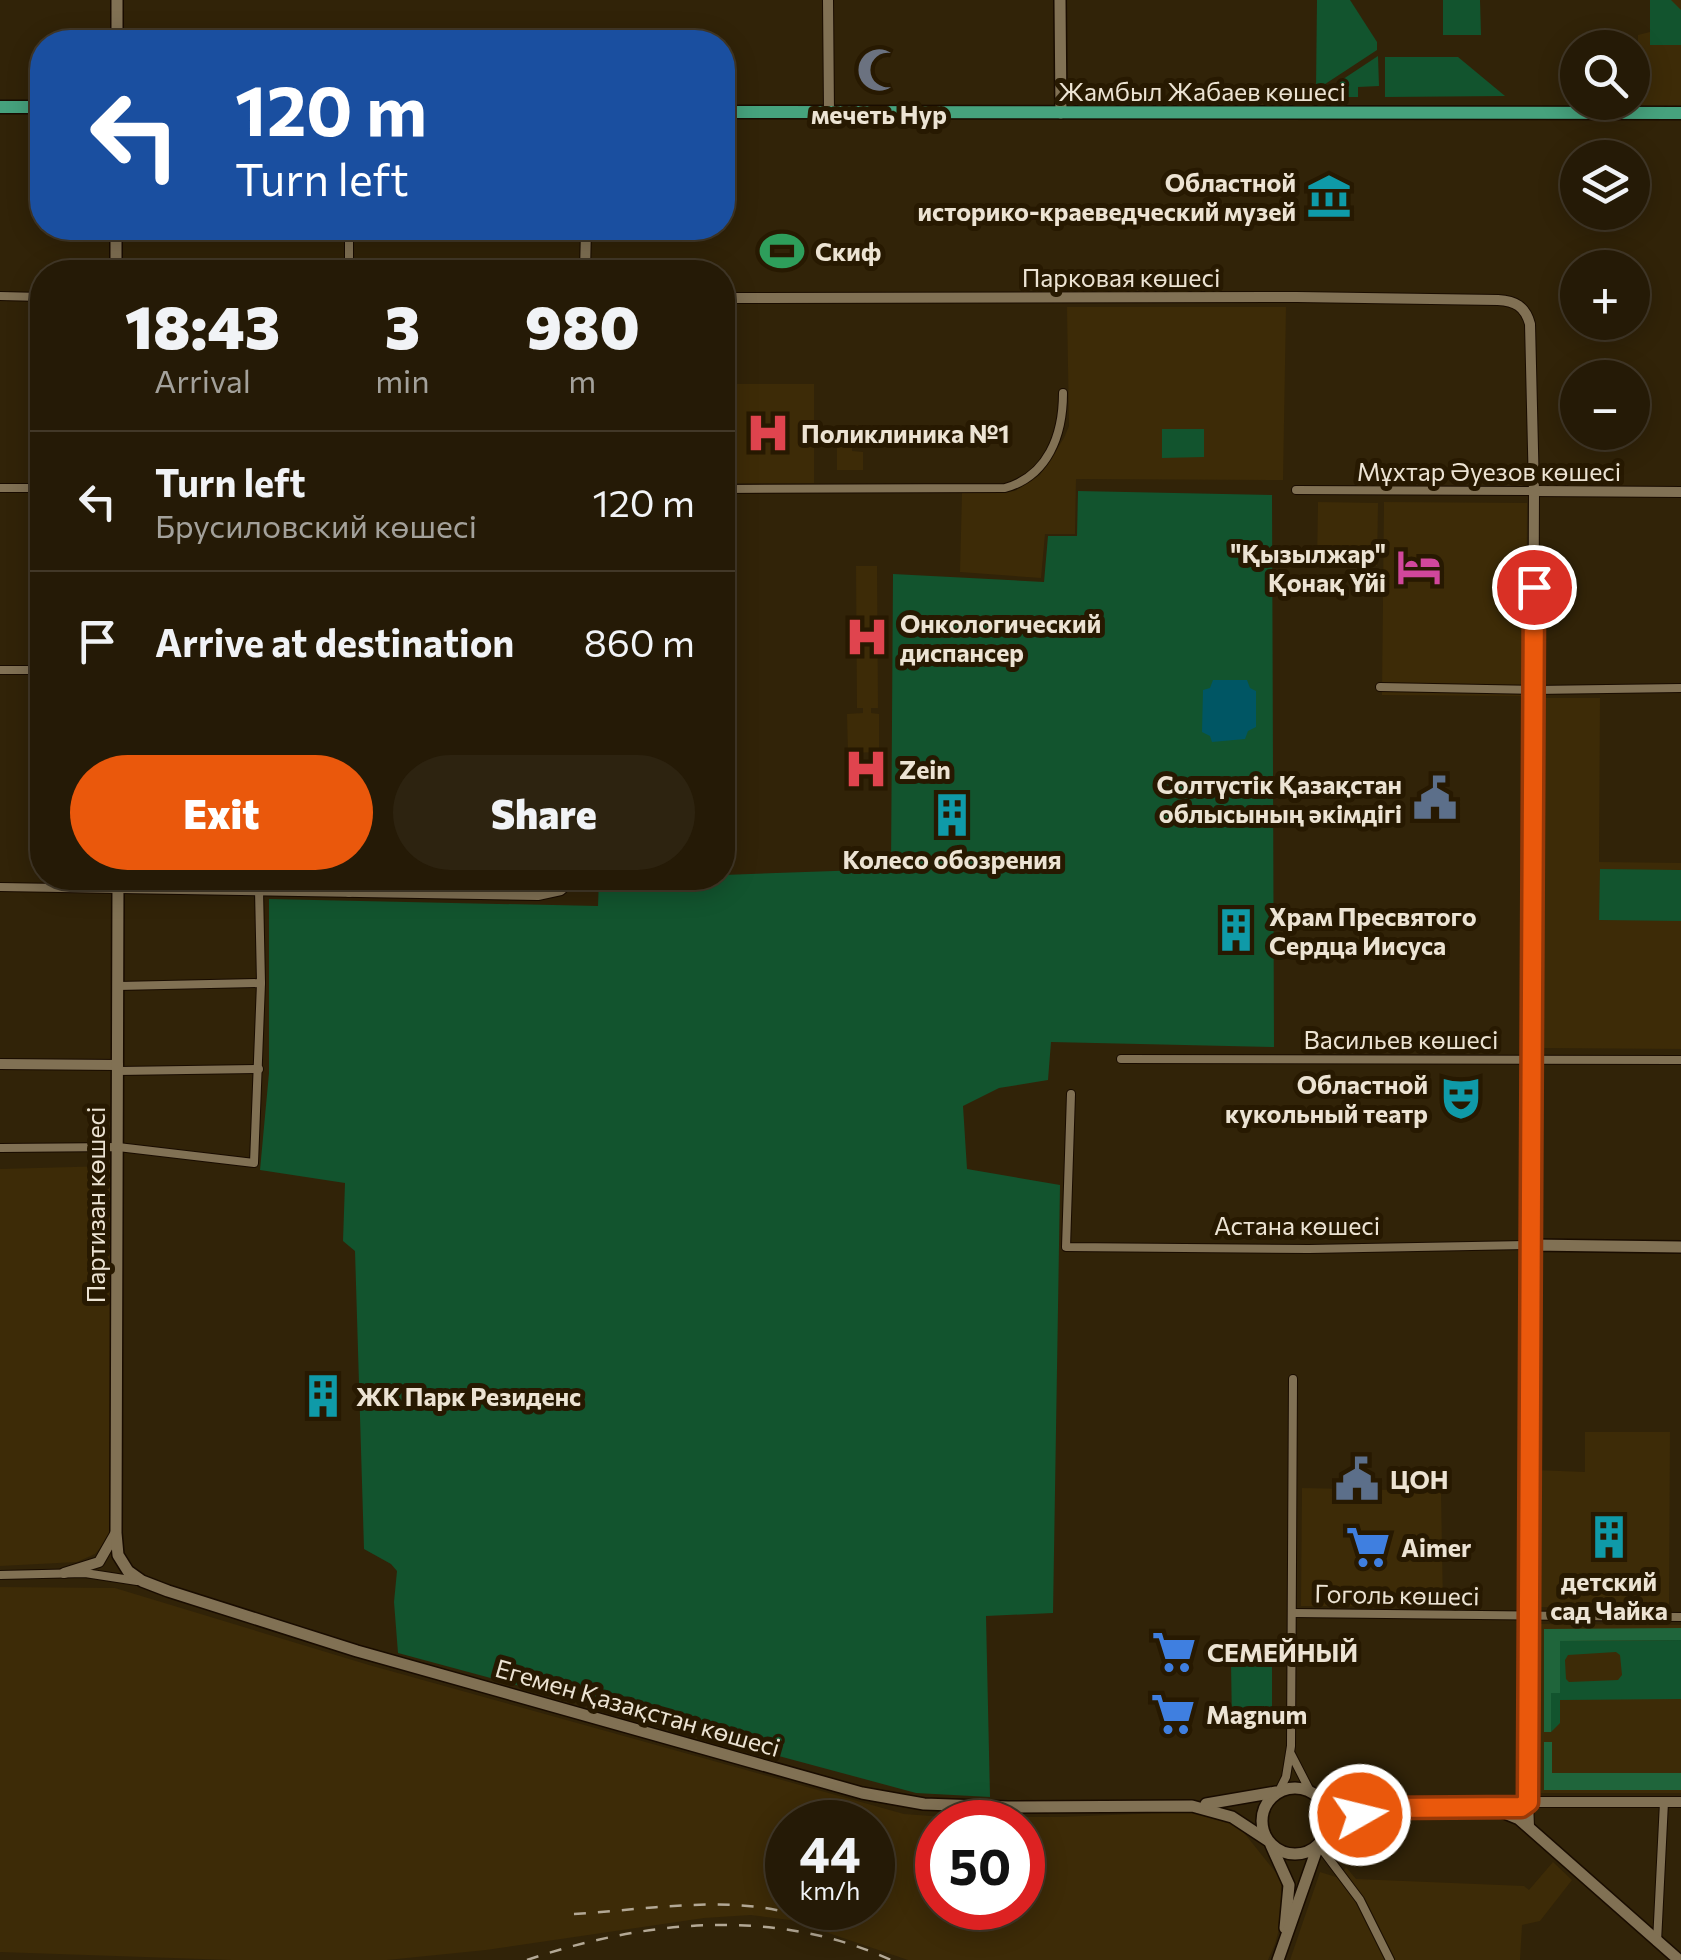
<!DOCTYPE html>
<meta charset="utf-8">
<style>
:root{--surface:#251a06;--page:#2d2310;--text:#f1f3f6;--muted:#a3a19b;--line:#423828;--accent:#ea580c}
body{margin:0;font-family:Commissioner,sans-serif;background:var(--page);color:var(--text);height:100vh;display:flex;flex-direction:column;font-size:38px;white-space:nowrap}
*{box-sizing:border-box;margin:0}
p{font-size:32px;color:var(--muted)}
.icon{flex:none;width:55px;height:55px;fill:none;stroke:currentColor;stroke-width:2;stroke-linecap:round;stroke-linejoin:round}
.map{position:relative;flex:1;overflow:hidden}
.drawer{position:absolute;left:30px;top:260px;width:705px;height:630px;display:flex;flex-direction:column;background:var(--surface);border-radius:40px;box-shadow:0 5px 25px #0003,0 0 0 2px var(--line)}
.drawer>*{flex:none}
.banner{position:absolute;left:30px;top:30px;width:705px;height:210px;border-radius:40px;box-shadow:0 5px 25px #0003,0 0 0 2px var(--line);background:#1a4fa0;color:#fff;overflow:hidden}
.tools{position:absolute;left:1560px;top:30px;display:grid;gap:20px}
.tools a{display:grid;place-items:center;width:90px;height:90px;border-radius:50%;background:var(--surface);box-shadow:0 5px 25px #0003,0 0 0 2px var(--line);font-size:50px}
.speed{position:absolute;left:765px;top:1800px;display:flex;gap:20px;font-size:50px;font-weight:700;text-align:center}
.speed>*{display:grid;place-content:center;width:130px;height:130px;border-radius:50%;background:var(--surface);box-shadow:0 5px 25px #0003,0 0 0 2px var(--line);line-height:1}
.speed small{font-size:25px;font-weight:400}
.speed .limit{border:15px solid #d22;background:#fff;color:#111}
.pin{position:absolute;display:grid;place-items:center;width:85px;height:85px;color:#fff;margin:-42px;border:5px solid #fff;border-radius:50%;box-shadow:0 2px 10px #0007}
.me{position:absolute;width:110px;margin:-55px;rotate:82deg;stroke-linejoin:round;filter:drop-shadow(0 0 8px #0008)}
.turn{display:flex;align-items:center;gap:35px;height:210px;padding:0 40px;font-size:45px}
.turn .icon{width:130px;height:130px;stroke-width:2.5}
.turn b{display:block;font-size:70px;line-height:85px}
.eta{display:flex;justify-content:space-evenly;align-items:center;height:170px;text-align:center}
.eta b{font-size:60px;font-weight:800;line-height:70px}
.button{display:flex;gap:20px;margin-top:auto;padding:20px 40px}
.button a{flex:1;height:115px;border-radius:60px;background:var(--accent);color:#fff;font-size:40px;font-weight:800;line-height:115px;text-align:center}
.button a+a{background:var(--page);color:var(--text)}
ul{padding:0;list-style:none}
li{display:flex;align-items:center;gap:30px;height:140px;padding:0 40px;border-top:2px solid var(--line)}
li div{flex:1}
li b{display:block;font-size:38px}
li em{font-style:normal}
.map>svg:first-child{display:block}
.built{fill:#3d2b07;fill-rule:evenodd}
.green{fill:#12542e;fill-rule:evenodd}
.forest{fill:#1f653b}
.water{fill:#005664}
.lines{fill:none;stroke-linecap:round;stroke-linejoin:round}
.minor-casing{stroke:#190c00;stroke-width:10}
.tertiary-casing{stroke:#190c00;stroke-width:12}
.secondary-casing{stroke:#190c00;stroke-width:14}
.primary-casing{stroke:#190c00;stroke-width:15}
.minor{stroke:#817154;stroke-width:8}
.tertiary{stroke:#817154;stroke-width:10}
.secondary{stroke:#817154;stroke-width:11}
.primary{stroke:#46a27d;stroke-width:12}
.rail{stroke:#b3a895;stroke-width:2.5;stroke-dasharray:12 12;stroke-linecap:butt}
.route-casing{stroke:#983908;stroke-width:25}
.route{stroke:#ea580c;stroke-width:18}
.labels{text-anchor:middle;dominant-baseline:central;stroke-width:10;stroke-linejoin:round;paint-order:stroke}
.street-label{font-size:25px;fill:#ece3d3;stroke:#271901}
.poi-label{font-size:25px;font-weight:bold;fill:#ece3d3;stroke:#271901;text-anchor:start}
</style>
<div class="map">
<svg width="1681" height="1960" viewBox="0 0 1681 1960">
<rect width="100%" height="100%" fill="#312308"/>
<g class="built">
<polygon points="1650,0 1681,0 1681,107 1638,107 1638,35 1650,32"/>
<polygon points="1067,307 1286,307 1283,480 1076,479 1075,534 1045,534 1041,578 960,572 962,493 1015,491 1040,475 1064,438 1069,426"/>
<rect x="723" y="384" width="91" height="99"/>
<polygon points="837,425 863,425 863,444 852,444 852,451 863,452 863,470 837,470"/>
<polygon points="1318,502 1378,503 1377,566 1317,566"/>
<polygon points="1384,502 1527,503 1526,696 1382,695"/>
<polygon points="856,566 877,566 878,708 871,708 871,713 879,714 879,752 848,753 847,714 863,713 863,708 857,708"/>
<polygon points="1543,698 1600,698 1599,862 1681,863 1681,1049 1544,1048"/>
<polygon points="110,1166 110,1536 95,1554 77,1562 0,1566 0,1169"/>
<polygon points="1585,1432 1670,1432 1669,1607 1534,1607 1535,1470 1585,1472"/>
<polygon points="1302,1488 1441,1491 1443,1606 1301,1606"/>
<path d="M0 1587 115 1588 369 1665 904 1814 945 1817H1060L1188 1812 1226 1820 1241 1829 1281 1879 1282 1918 1275 1944 1268 1960H908L790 1920 751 1915 704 1918 486 1950 387 1960H231L0 1952ZM788 1822H872V1908H788ZM938 1822H1022V1908H938Z"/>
<polygon points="1541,1624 1681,1625 1681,1793 1541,1793"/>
<polygon points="1553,1862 1572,1880 1540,1921 1522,1925 1520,1960 1290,1960 1320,1872 1339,1878 1346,1867 1356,1879 1524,1886 1529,1890"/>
</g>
<g class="green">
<polygon points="1317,0 1350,0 1377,42 1377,50 1316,90"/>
<polygon points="1443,0 1480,0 1481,35 1443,35"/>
<polygon points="1650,0 1671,0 1681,10 1681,45 1650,45"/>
<polygon points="1378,56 1379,86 1358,87 1358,97 1316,97"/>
<polygon points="1385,57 1458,57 1505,96 1385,97"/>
<polygon points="1162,429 1204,429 1204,457 1162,458"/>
<polygon points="1078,491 1272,495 1274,1047 1051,1042 1048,1080 999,1088 963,1106 967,1169 1060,1185 1053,1613 986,1616 990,1797 916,1793 398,1653 394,1602 397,1571 391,1564 364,1549 355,1251 343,1241 345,1183 260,1170 269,1073 269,899 598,906 599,879 722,878 723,875 891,869 893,574 1044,582 1048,536 1077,536"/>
<polygon points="1600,869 1681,870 1681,921 1599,920"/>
<path d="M1681 1640V1699L1560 1700V1723L1551 1732V1693L1560 1692 1559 1641ZM1616 1652 1620 1655 1622 1675 1618 1680 1569 1682 1566 1679 1565 1660 1568 1655Z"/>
<polygon points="1240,1655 1272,1655 1272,1723 1232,1724 1231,1663"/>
</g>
<g class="forest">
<polygon points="1681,1628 1681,1640 1560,1641 1560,1693 1551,1693 1551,1732 1544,1732 1544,1629"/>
<polygon points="1544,1742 1552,1742 1552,1773 1681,1773 1681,1790 1544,1790"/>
</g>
<polygon class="water" points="1213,680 1247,680 1250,688 1256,691 1256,727 1248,731 1245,739 1212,742 1210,736 1202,732 1203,690 1210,688"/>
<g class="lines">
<g class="minor-casing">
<g id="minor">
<polyline points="349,228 349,272"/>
<polyline points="0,296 42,297"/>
<polyline points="0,488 42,488"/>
<path d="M722 489 1005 488C1048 476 1063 435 1063 393"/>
<polyline points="1296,490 1534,491"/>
<polyline points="0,670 42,670"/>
<polyline points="1380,687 1534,690 1681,688"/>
<polyline points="349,878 349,893"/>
<polyline points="0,887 538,896 561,891 576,878"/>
<polyline points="118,986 261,983"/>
<polyline points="1121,1059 1681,1060"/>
<polyline points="118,1071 259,1069"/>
<polyline points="1071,1094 1066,1247 1309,1249 1531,1245"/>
<polyline points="0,1148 118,1147 254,1163 261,983 259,890"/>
<polyline points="0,1575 85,1573 137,1581"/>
<polyline points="1293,1613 1681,1617"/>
<polyline points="1291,1754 1310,1791"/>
<polyline points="1279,1791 1286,1777 1291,1746 1293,1379"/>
<polyline points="1318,1844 1360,1900 1390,1960"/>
<polyline points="1657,1942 1664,1802"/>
</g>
</g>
<g class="tertiary-casing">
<g id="tertiary">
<polyline points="828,0 829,112"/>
<polyline points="585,272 586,228"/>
<path d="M722 298 1297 297 1498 300C1515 301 1525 306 1530 324L1534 491 1531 1245"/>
<polyline points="1534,491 1681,492"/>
<polyline points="0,1064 118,1065"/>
<polyline points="64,1573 99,1562 115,1534"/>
<polyline points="1529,1827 1528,1802 1681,1802"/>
</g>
</g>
<g class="secondary-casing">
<g id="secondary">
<polyline points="1060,0 1061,113"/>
<polyline points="117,42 117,0"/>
<polyline points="116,228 116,272"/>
<polyline points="118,878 116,1533 118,1555 128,1571 142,1581 168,1591 357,1651 862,1793 924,1804 1008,1807 1192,1806 1232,1817 1267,1840"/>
<circle cx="1295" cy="1821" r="33"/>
<polyline points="1318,1797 1388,1802"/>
<polyline points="1487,1802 1528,1802"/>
<polyline points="1528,1802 1531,1245 1681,1247"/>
<polyline points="1206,1804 1276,1792"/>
<polyline points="1473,1807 1497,1810 1519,1819 1679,1960"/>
<path d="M1320 1842C1376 1798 1409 1808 1476 1807"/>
<polyline points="1271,1845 1289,1885 1285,1928"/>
<polyline points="1278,1960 1318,1846"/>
</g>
</g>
<g class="primary-casing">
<g id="primary">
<polyline points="0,107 42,107"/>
<polyline points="722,112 1681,113"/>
</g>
</g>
<use href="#minor" class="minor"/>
<use href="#tertiary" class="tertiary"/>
<use href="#secondary" class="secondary"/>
<use href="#primary" class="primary"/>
<g class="rail">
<path d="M574 1914C658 1909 749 1890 827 1926"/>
<path d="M527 1960C645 1920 775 1907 891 1960"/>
</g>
</g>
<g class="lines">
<g class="route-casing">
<polyline id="route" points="1360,1815 1385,1808 1521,1807 1528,1802 1534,587"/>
</g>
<use href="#route" class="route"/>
</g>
<defs>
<g id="mosque-bare" transform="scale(3.45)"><path d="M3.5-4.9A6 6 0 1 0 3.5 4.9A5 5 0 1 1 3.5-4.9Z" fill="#6b7280" stroke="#271901" stroke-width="2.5" paint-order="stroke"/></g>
<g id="museum-bare" transform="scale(3.45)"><path d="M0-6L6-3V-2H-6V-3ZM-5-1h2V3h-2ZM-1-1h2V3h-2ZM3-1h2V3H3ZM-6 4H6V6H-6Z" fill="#0f9aa8" stroke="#271901" stroke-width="2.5" paint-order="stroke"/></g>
<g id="stadium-bare" transform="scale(3.45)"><path d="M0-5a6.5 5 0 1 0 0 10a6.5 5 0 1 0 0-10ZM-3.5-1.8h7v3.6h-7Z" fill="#2e9e5b" stroke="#271901" stroke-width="2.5" paint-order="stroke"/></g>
<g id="hospital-bare" transform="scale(3.45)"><path d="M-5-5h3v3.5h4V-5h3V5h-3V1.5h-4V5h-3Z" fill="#e0444e" stroke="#271901" stroke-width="2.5" paint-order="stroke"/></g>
<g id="hotel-bare" transform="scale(3.45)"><path d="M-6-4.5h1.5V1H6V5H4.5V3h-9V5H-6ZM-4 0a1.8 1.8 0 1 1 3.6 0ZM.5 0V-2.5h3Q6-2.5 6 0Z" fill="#d1479c" stroke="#271901" stroke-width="2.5" paint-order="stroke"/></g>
<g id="civic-bare" transform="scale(3.45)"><path d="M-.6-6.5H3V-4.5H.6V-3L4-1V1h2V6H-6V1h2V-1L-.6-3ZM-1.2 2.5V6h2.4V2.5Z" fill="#5c6f8a" stroke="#271901" stroke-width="2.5" paint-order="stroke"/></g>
<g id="building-bare" transform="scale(3.45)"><path d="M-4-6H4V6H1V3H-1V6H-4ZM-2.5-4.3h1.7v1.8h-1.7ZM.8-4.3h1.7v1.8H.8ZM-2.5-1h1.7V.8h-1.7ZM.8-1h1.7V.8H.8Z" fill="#0f9aa8" stroke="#271901" stroke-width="2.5" paint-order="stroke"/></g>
<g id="theatre-bare" transform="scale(3.45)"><path d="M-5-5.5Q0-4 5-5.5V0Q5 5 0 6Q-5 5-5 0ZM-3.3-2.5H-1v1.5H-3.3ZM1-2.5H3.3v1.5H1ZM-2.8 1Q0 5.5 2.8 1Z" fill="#0f9aa8" stroke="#271901" stroke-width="2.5" paint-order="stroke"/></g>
<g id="supermarket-bare" transform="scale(3.45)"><path d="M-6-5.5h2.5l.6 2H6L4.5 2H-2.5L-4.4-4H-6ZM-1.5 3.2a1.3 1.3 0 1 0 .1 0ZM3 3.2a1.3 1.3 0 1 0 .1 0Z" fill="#3f7fe0" stroke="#271901" stroke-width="2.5" paint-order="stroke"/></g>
</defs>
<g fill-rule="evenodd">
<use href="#mosque-bare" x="879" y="70"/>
<use href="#museum-bare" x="1329" y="196"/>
<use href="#stadium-bare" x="782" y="251"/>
<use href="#hospital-bare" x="768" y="433"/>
<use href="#hotel-bare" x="1419" y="567"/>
<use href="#hospital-bare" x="867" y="637"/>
<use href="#hospital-bare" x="866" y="769"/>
<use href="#civic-bare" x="1435" y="798"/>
<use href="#building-bare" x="952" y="815"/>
<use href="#building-bare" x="1236" y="930"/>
<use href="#theatre-bare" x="1461" y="1098"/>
<use href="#building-bare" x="323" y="1396"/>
<use href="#civic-bare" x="1357" y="1479"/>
<use href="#building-bare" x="1609" y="1537"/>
<use href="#supermarket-bare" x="1368" y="1547"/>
<use href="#supermarket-bare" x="1174" y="1652"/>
<use href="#supermarket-bare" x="1173" y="1714"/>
</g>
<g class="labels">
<g class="street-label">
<text x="1202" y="91">Жамбыл Жабаев көшесі</text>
<text x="1121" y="277">Парковая көшесі</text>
<text x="1489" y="471">Мұхтар Әуезов көшесі</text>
<text x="1401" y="1039">Васильев көшесі</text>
<text transform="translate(95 1205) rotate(-90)">Партизан көшесі</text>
<text x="1297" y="1225">Астана көшесі</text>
<text transform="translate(1397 1594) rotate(1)">Гоголь көшесі</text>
<text transform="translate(638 1707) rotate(16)">Егемен Қазақстан көшесі</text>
</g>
<g class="poi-label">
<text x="879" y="114" text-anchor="middle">мечеть Нур</text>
<text x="1296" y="182" text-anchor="end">Oбластной<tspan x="1296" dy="29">историко-краеведческий музей</tspan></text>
<text x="815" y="251">Скиф</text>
<text x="801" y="433">Поликлиника №1</text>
<text x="1386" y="553" text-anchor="end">"Қызылжар"<tspan x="1386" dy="29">Қонақ Үйі</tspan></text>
<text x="900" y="623">Онкологический<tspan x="900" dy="29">диспансер</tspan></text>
<text x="899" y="769">Zein</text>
<text x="1402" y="784" text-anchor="end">Солтүстік Қазақстан<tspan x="1402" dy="29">облысының әкімдігі</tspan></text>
<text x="952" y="859" text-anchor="middle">Колесо обозрения</text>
<text x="1269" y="916">Храм Пресвятого<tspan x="1269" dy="29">Сердца Иисуса</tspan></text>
<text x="1428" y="1084" text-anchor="end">Областной<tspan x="1428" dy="29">кукольный театр</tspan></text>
<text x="356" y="1396">ЖК Парк Резиденс</text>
<text x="1390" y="1479">ЦОН</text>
<text x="1401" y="1547">Aimer</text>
<text x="1609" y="1581" text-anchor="middle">детский<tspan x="1609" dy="29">сад Чайка</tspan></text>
<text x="1207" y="1652">СЕМЕЙНЫЙ</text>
<text x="1206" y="1714">Magnum</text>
</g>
</g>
</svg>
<div class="tools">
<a><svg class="icon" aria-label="search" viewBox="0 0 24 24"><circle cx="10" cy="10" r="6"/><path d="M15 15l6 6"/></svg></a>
<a><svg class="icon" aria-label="layers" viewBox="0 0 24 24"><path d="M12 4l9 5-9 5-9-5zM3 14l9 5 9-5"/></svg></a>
<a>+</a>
<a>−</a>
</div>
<div class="speed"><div>44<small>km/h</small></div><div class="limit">50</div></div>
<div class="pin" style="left:1534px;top:587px;background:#d93025"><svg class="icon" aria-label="arrive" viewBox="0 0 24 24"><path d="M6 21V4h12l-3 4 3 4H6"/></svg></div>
<svg class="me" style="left:1360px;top:1815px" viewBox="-20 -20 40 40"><circle r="17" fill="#ea580c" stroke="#fff" stroke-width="3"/><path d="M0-11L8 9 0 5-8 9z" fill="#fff"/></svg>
<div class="banner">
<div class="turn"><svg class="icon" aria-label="left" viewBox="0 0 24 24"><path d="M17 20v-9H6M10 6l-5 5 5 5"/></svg><div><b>120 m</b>Turn left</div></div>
</div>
<section class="drawer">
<div class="eta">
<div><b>18:43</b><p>Arrival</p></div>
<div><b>3</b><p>min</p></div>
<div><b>980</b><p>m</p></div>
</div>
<ul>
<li><svg class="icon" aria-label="left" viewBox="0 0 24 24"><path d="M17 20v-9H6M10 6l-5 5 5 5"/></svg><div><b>Turn left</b><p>Брусиловский көшесі</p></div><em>120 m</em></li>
<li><svg class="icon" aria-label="arrive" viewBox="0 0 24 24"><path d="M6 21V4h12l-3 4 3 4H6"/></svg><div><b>Arrive at destination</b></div><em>860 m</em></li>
</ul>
<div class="button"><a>Exit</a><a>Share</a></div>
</section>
</div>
